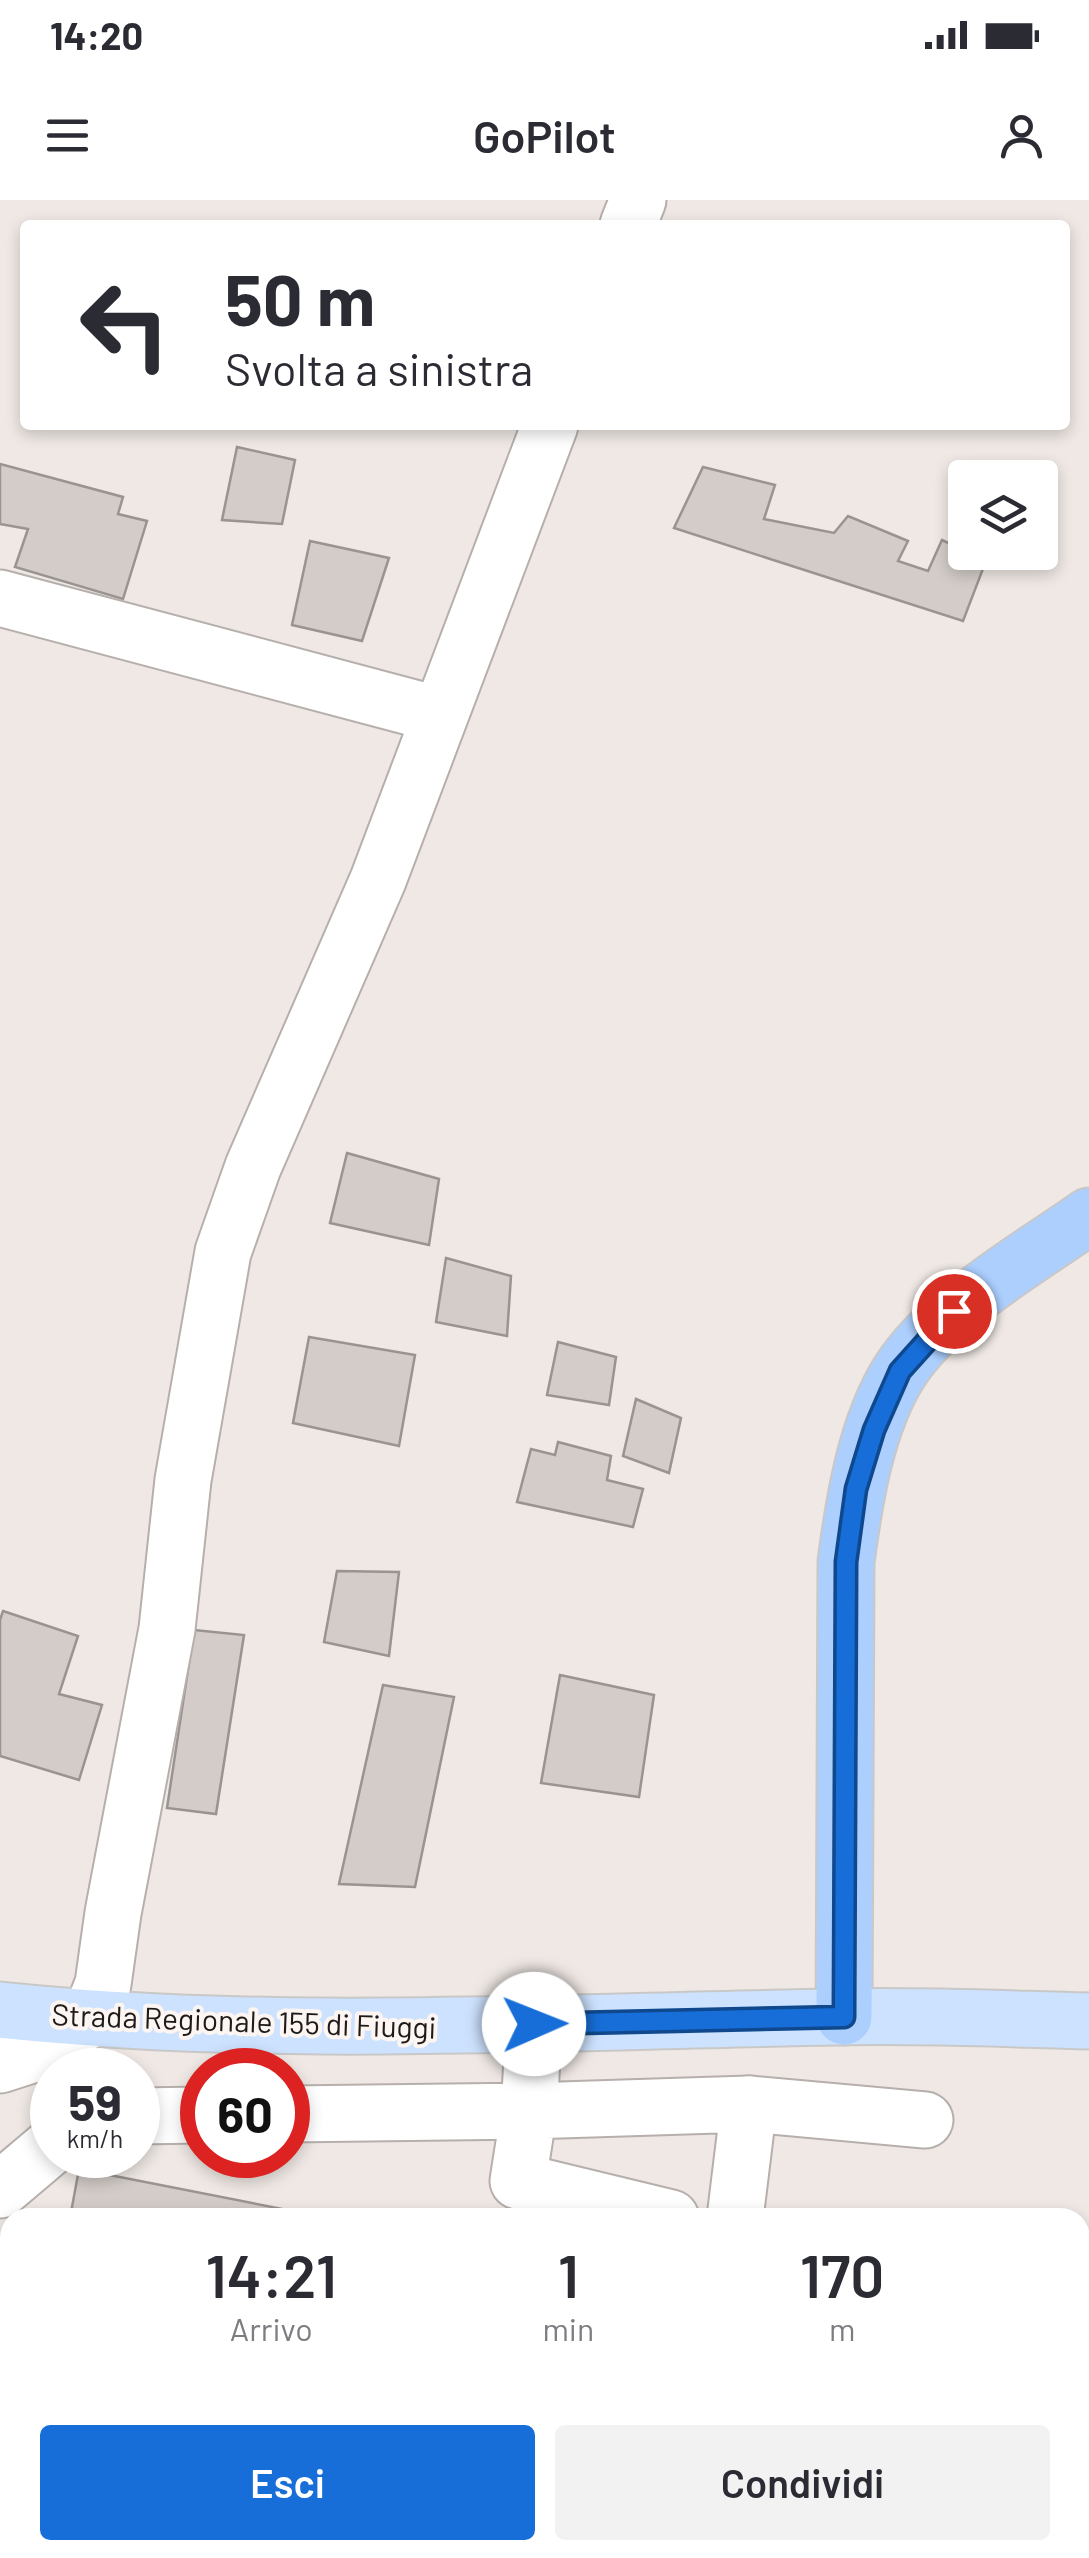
<!DOCTYPE html>
<html lang="it">
<style>
:root{--surface:#fff;--page:#f2f2f3;--text:#2b2b33;--muted:#7c7c81;--accent:#176ed8}
body{margin:0;font-family:Barlow,sans-serif;background:var(--page);color:var(--text);height:100vh;display:flex;flex-direction:column;font-size:38px;white-space:nowrap}
*{box-sizing:border-box;margin:0}
p{font-size:32px;color:var(--muted)}
.icon{flex:none;width:55px;height:55px;fill:none;stroke:currentColor;stroke-width:2;stroke-linecap:round;stroke-linejoin:round}
.map{position:relative;flex:1;overflow:hidden}
.sheet{position:absolute;left:0px;top:2008px;width:1090px;height:352px;display:flex;flex-direction:column;background:var(--surface);border-radius:30px 30px 0 0;box-shadow:0 5px 15px #0003}
.sheet>*{flex:none}
.top-card{position:absolute;left:20px;top:20px;width:1050px;height:210px;border-radius:10px;box-shadow:0 5px 15px #0003;background:#fff;color:var(--text);overflow:hidden}
.fabs{position:absolute;left:948px;top:260px;display:grid;gap:20px}
.fabs a{display:grid;place-items:center;width:110px;height:110px;border-radius:10px;background:var(--surface);box-shadow:0 5px 15px #0003;font-size:50px}
.speed{position:absolute;left:30px;top:1848px;display:flex;gap:20px;font-size:50px;font-weight:700;text-align:center}
.speed>*{display:grid;place-content:center;width:130px;height:130px;border-radius:50%;background:var(--surface);box-shadow:0 5px 15px #0003;line-height:1}
.speed small{font-size:25px;font-weight:400}
.speed .limit{border:15px solid #d22;background:#fff;color:#111}
.pin{position:absolute;display:grid;place-items:center;width:85px;height:85px;color:#fff;margin:-42px;border:5px solid #fff;border-radius:50%;box-shadow:0 2px 10px #0007}
.me{position:absolute;width:110px;margin:-55px;rotate:89deg;stroke-linejoin:round;filter:drop-shadow(0 0 8px #0008)}
.turn{display:flex;align-items:center;gap:35px;height:210px;padding:0 40px;font-size:45px}
.turn .icon{width:130px;height:130px;stroke-width:2.5}
.turn b{display:block;font-size:70px;line-height:85px}
.eta{display:flex;justify-content:space-evenly;align-items:center;height:170px;text-align:center}
.eta b{font-size:60px;font-weight:600;line-height:70px}
.action{display:flex;gap:20px;margin-top:auto;padding:20px 40px}
.action a{flex:1;height:115px;border-radius:10px;background:var(--accent);color:#fff;font-size:40px;font-weight:600;line-height:115px;text-align:center}
.action a+a{background:var(--page);color:var(--text)}
.status{display:flex;justify-content:space-between;align-items:center;height:70px;padding:0 50px;background:var(--surface);direction:ltr}
.status svg{height:28px;fill:currentColor}
header{display:flex;justify-content:space-between;align-items:center;height:130px;padding:0 40px;background:var(--surface);font-size:45px;font-weight:600}
.map>svg:first-child{display:block}
.building{fill:#d3ccc8;stroke:#9a9490;stroke-width:2.5}
.lines{fill:none;stroke-linecap:round;stroke-linejoin:round}
.minor-casing{stroke:#b6afab;stroke-width:59}
.major-casing{stroke:#c9c8c8;stroke-width:59}
.highway-casing{stroke:#c9c8c8;stroke-width:59}
.minor{stroke:#fff;stroke-width:55}
.major{stroke:#cde2fe;stroke-width:55}
.highway{stroke:#accffe;stroke-width:55}
.route-casing{stroke:#0f488c;stroke-width:25}
.route{stroke:#176ed8;stroke-width:18}
.labels{text-anchor:middle;dominant-baseline:central;stroke-width:8;stroke-linejoin:round;paint-order:stroke}
.street-label{font-size:30px;fill:#1d1a19;stroke:#fdf5f1}
</style>
<div class="status"><b>14:20</b><svg viewBox="0 0 49 12"><path d="M0 12V9h3v3zM5 12V6h3v6zM10 12V3h3v9zM15 12V0h3v12zM26 1h20v11H26zM47 4h2v5h-2z"/></svg></div>
<header><svg class="icon" aria-label="menu" viewBox="0 0 24 24"><path d="M4 6h16M4 12h16M4 18h16"/></svg>GoPilot<svg class="icon" aria-label="person" viewBox="0 0 24 24"><circle cx="12" cy="8" r="4"/><path d="M4 21q1-7 8-7t8 7"/></svg></header>
<div class="map">
<svg width="1089" height="2358" viewBox="0 0 1089 2358">
<rect width="100%" height="100%" fill="#efe8e4"/>
<g class="building">
<polygon points="237,247 295,260 282,324 222,320"/>
<polygon points="0,264 123,297 118,314 147,321 123,399 15,367 28,329 0,324"/>
<polygon points="703,267 775,285 764,319 834,333 848,316 908,341 898,361 928,371 942,340 986,361 963,421 674,328"/>
<polygon points="310,341 389,358 362,441 292,425"/>
<polygon points="347,953 439,979 429,1045 330,1023"/>
<polygon points="446,1058 511,1076 507,1136 436,1122"/>
<polygon points="309,1137 415,1155 399,1246 293,1223"/>
<polygon points="558,1142 616,1157 609,1205 547,1195"/>
<polygon points="636,1199 681,1218 669,1273 623,1256"/>
<polygon points="558,1242 611,1256 607,1280 643,1289 633,1327 517,1302 531,1249 555,1255"/>
<polygon points="337,1371 399,1372 389,1456 324,1442"/>
<polygon points="3,1411 78,1436 59,1494 102,1505 79,1580 0,1556 0,1420"/>
<polygon points="194,1430 244,1435 216,1614 167,1608"/>
<polygon points="560,1475 654,1495 639,1597 541,1583"/>
<polygon points="383,1485 454,1497 415,1687 339,1684"/>
<polygon points="79,1969 328,2018 70,2018"/>
<polygon points="1080,2304 1089,2307 1089,2358 999,2358 1002,2350 1080,2350"/>
<polygon points="14,2350 780,2350 778,2358 55,2358"/>
</g>
<g class="lines">
<g class="minor-casing">
<g id="minor">
<polyline points="628,25 638,0"/>
<polyline points="0,398 440,515"/>
<polyline points="0,1865 28,1856 89,1820 103,1784 113,1713 167,1429 183,1280 223,1052 253,967 378,680 550,225"/>
<polyline points="749,1904 925,1920"/>
<polyline points="288,1914 529,1911 534,1824"/>
<polyline points="138,1916 202,1915"/>
<polyline points="0,1990 52,1946"/>
<polyline points="671,2018 518,1981 529,1911 749,1904 735,2018"/>
<polyline points="823,2358 825,2350"/>
</g>
</g>
<g class="major-casing">
<path id="major" d="M0 1810C277 1839 561 1821 839 1817 922 1815 1006 1819 1089 1821"/>
</g>
<g class="highway-casing">
<path id="highway" d="M844 1817 846 1362C854 1301 866 1224 900 1171 941 1108 1028 1059 1089 1016"/>
</g>
<use href="#minor" class="minor"/>
<use href="#major" class="major"/>
<use href="#highway" class="highway"/>
</g>
<g class="lines">
<g class="route-casing">
<polyline id="route" points="534,1824 844,1817 846,1362 856,1289 874,1230 900,1171 954,1111"/>
</g>
<use href="#route" class="route"/>
</g>
<g class="labels">
<g class="street-label">
<text transform="translate(244 1820) rotate(2)">Strada Regionale 155 di Fiuggi</text>
</g>
</g>
</svg>
<div class="fabs">
<a><svg class="icon" aria-label="layers" viewBox="0 0 24 24"><path d="M12 4l9 5-9 5-9-5zM3 14l9 5 9-5"/></svg></a>
</div>
<div class="speed"><div>59<small>km/h</small></div><div class="limit">60</div></div>
<div class="pin" style="left:954px;top:1111px;background:#d93025"><svg class="icon" aria-label="arrive" viewBox="0 0 24 24"><path d="M6 21V4h12l-3 4 3 4H6"/></svg></div>
<svg class="me" style="left:534px;top:1824px" viewBox="-20 -20 40 40"><circle r="19" fill="#fff"/><path d="M0-13L10 11 0 6-10 11z" fill="#176ed8"/></svg>
<div class="top-card">
<div class="turn"><svg class="icon" aria-label="left" viewBox="0 0 24 24"><path d="M17 20v-9H6M10 6l-5 5 5 5"/></svg><div><b>50 m</b>Svolta a sinistra</div></div>
</div>
<section class="sheet">
<div class="eta">
<div><b>14:21</b><p>Arrivo</p></div>
<div><b>1</b><p>min</p></div>
<div><b>170</b><p>m</p></div>
</div>
<div class="action"><a>Esci</a><a>Condividi</a></div>
</section>
</div>
